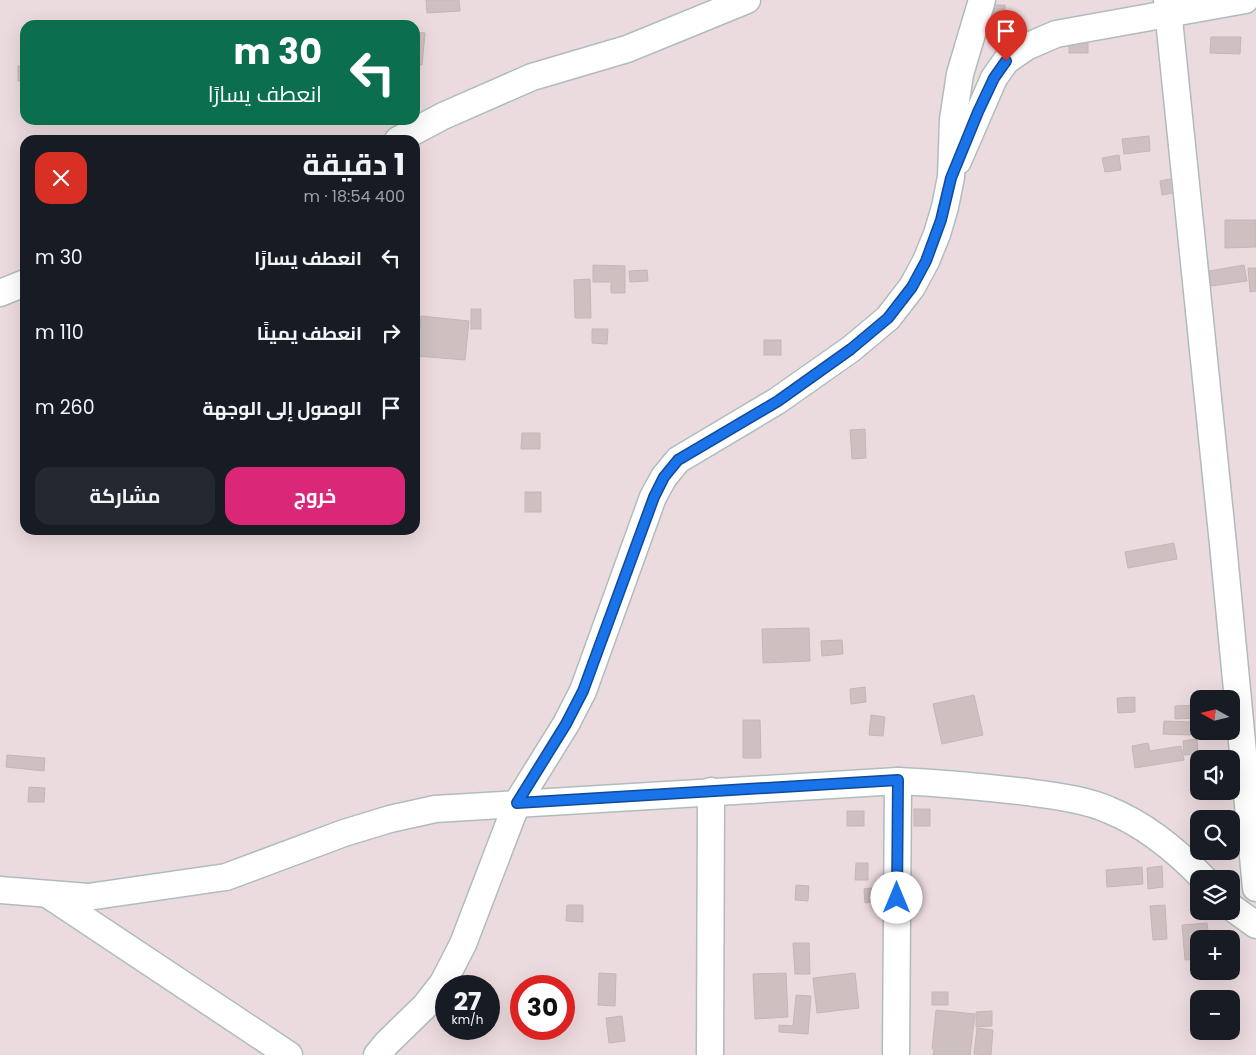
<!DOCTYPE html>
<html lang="ar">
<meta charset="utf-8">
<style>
:root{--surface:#171b24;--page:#242831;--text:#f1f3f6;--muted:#9ea1a6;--accent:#db2777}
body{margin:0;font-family:Poppins,Cairo,sans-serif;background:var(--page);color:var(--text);direction:rtl;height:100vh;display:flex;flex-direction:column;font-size:19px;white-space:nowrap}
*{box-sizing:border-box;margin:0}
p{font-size:16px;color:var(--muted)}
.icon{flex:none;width:28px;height:28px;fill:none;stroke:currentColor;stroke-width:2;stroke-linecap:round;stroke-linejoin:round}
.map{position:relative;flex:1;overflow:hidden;direction:ltr}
.panel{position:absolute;left:20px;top:135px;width:400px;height:400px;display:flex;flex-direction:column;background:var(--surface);border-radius:15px;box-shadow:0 5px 20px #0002;direction:rtl}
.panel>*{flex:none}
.hud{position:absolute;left:20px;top:20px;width:400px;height:105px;border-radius:15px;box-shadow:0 5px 20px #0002;direction:rtl;background:#0b6e4f;color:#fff;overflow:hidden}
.needle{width:32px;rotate:278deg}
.buttons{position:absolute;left:1190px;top:690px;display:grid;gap:10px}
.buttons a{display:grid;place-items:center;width:50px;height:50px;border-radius:10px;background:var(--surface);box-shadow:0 5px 20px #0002;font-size:25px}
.speed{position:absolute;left:435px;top:975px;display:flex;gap:10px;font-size:25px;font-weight:700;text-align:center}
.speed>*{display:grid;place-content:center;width:65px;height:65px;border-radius:50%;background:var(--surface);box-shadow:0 5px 20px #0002;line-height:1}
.speed small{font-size:12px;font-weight:400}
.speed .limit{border:8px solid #d22;background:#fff;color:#111}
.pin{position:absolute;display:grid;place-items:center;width:42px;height:42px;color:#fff;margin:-51px -21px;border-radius:50% 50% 50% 0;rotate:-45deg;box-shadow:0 0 5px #0007}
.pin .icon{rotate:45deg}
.me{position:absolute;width:55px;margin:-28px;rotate:0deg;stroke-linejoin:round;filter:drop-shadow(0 0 4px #0008)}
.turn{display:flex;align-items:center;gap:18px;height:105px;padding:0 15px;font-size:22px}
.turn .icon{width:65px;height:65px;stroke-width:2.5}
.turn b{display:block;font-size:35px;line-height:42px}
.round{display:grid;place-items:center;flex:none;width:52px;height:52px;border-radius:15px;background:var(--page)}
.head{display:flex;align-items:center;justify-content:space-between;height:85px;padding:0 15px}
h1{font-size:30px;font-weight:700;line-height:38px}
.cta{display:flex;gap:10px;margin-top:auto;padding:10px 15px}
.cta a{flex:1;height:58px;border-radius:15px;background:var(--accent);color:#fff;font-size:20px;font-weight:700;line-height:58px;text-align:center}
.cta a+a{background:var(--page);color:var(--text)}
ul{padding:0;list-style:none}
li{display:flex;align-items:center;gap:15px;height:75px;padding:0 15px}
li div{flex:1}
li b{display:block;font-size:19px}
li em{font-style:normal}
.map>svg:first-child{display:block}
.building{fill:#cec0c1;stroke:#c7b5b6}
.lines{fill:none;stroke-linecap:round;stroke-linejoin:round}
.street-casing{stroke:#afbcbd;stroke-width:29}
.street{stroke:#fff;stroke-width:26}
.route-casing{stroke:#114b97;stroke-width:12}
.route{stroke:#1a73e8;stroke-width:9}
</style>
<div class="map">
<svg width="1256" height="1055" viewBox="0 0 1256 1055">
<rect width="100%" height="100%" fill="#ecdbde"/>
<g class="building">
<polygon points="426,0 459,0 460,11 427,13"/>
<rect x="989" y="5" width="16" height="15"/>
<polygon points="415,32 425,33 422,65 415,64"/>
<polygon points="1211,37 1241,37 1240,54 1210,53"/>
<rect x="1069" y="38" width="19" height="15"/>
<rect x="18" y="66" width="7" height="15"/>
<polygon points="1149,136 1150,151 1124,154 1122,139"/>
<polygon points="1119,155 1121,170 1105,172 1102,158"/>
<polygon points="1175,178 1178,192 1162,195 1160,181"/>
<polygon points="1225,220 1256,220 1256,247 1225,248"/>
<polygon points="593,265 625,266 625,293 611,293 611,282 593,282"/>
<polygon points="1244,265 1247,281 1211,286 1209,271"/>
<polygon points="1248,268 1256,268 1256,291 1250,292"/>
<polygon points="647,270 648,281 630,282 629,271"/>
<polygon points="590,279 591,318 575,318 574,280"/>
<rect x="471" y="309" width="10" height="20"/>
<polygon points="421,316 469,321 465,360 417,356"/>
<polygon points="592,329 608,329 607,344 592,343"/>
<rect x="764" y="340" width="17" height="15"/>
<polygon points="865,429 866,458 852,459 850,430"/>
<polygon points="522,433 540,433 540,449 521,449"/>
<rect x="525" y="492" width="16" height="20"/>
<polygon points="1174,543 1177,559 1128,568 1125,552"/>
<polygon points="809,628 810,661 763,663 762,629"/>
<polygon points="842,640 843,654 822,656 821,641"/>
<polygon points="865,687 866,702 851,704 850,689"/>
<polygon points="974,695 983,735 942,744 933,704"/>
<polygon points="1135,697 1135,712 1118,713 1117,698"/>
<polygon points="1198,705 1199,718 1175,719 1175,706"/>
<polygon points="871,715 885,717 883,736 869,735"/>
<polygon points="743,720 760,720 761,758 743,758"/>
<polygon points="1164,721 1191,722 1191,735 1163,734"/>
<polygon points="1197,739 1198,754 1184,755 1183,741"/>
<polygon points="1148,743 1150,751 1181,746 1184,760 1135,768 1132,746"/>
<polygon points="7,755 45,758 44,771 6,767"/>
<polygon points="29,787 45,788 44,802 28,802"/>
<rect x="914" y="809" width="16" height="17"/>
<rect x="847" y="811" width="17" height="15"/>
<polygon points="856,863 868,863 868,880 855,880"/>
<polygon points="1162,866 1163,887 1148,889 1147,868"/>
<polygon points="1142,867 1143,884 1107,887 1106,870"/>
<polygon points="796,885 809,886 808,901 795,900"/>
<polygon points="881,887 881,901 865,903 864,889"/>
<polygon points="567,905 583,905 583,922 566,921"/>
<polygon points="1165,905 1167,939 1153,940 1150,906"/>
<polygon points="1207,923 1209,939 1199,939 1199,959 1185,960 1182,925"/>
<polygon points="793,943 809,943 810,974 795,974"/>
<polygon points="599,973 616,974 615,1006 598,1005"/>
<polygon points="786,973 788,1017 755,1019 753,974"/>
<polygon points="855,973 859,1008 817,1013 813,978"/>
<rect x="932" y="992" width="16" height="13"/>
<polygon points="1194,994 1226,995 1226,999 1199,999 1199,1019 1194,1019"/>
<polygon points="796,995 811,996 808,1034 779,1032 779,1025 793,1026"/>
<polygon points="936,1010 975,1014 970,1055 933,1055 934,1049 932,1049"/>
<polygon points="992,1011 992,1026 976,1027 976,1012"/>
<polygon points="622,1016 625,1041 609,1043 606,1018"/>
<polygon points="977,1028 993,1030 991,1055 974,1054"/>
</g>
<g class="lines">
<g class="street-casing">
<g id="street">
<polyline points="1167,0 1223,544 1256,888"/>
<polyline points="398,140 443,116 532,77 627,49 747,0"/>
<polyline points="958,161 994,78 1006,61 1026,47 1056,34 1245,0"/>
<polyline points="0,293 25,283"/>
<path d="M0 890 88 897 226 877 344 833 390 819 435 809 898 781C941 783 984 787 1027 792 1054 796 1084 799 1109 810 1146 825 1177 851 1204 879"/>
<polyline points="50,896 289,1055"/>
<polyline points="1231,907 1256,925"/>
<polyline points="377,1055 387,1043 425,1006 443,983 463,944 517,803 566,724 583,691 653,497 664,477 678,460 777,401 851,349 888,318 912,287 926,261 937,234 945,207 951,177 953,120 960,74 982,0"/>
<polyline points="710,1055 711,791"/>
<polyline points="896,1055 898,781"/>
</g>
</g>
<use href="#street" class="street"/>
</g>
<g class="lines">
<g class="route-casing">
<polyline id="route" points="897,898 898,780 517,803 566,724 583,691 654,497 664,477 678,460 778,401 851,349 888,318 912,287 926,261 941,220 951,178 978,112 994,78 1006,61"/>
</g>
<use href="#route" class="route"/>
</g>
</svg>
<div class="buttons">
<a><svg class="needle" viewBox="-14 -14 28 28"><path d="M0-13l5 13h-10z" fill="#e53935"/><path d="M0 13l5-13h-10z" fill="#9ea1a6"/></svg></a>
<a><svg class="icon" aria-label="sound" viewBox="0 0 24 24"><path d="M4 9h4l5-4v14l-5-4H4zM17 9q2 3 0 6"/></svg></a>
<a><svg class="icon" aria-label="search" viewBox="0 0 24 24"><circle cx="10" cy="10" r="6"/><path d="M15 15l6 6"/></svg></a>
<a><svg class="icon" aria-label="layers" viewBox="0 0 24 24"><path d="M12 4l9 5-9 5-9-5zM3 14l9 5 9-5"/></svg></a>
<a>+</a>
<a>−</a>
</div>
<div class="speed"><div>27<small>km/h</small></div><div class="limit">30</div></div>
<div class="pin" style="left:1006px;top:61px;background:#d93025"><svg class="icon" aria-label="arrive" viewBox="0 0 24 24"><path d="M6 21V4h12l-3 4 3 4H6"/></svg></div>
<svg class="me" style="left:897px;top:898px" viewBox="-20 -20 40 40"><circle r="19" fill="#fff"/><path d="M0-13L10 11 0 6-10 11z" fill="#1a73e8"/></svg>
<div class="hud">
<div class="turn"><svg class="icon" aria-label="left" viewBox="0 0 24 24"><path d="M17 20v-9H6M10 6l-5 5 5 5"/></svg><div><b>30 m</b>انعطف يسارًا</div></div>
</div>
<section class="panel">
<div class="head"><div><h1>1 دقيقة</h1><p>400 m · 18:54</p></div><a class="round" style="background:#d93025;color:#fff"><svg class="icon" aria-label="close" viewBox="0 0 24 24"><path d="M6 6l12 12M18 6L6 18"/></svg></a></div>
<ul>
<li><svg class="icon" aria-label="left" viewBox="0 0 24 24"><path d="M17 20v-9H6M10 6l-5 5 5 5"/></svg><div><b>انعطف يسارًا</b></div><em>30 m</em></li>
<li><svg class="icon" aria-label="right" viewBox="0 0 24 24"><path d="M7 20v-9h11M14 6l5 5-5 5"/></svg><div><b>انعطف يمينًا</b></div><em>110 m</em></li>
<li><svg class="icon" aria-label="arrive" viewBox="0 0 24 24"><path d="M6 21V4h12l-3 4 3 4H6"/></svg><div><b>الوصول إلى الوجهة</b></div><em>260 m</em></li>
</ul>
<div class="cta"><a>خروج</a><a>مشاركة</a></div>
</section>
</div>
